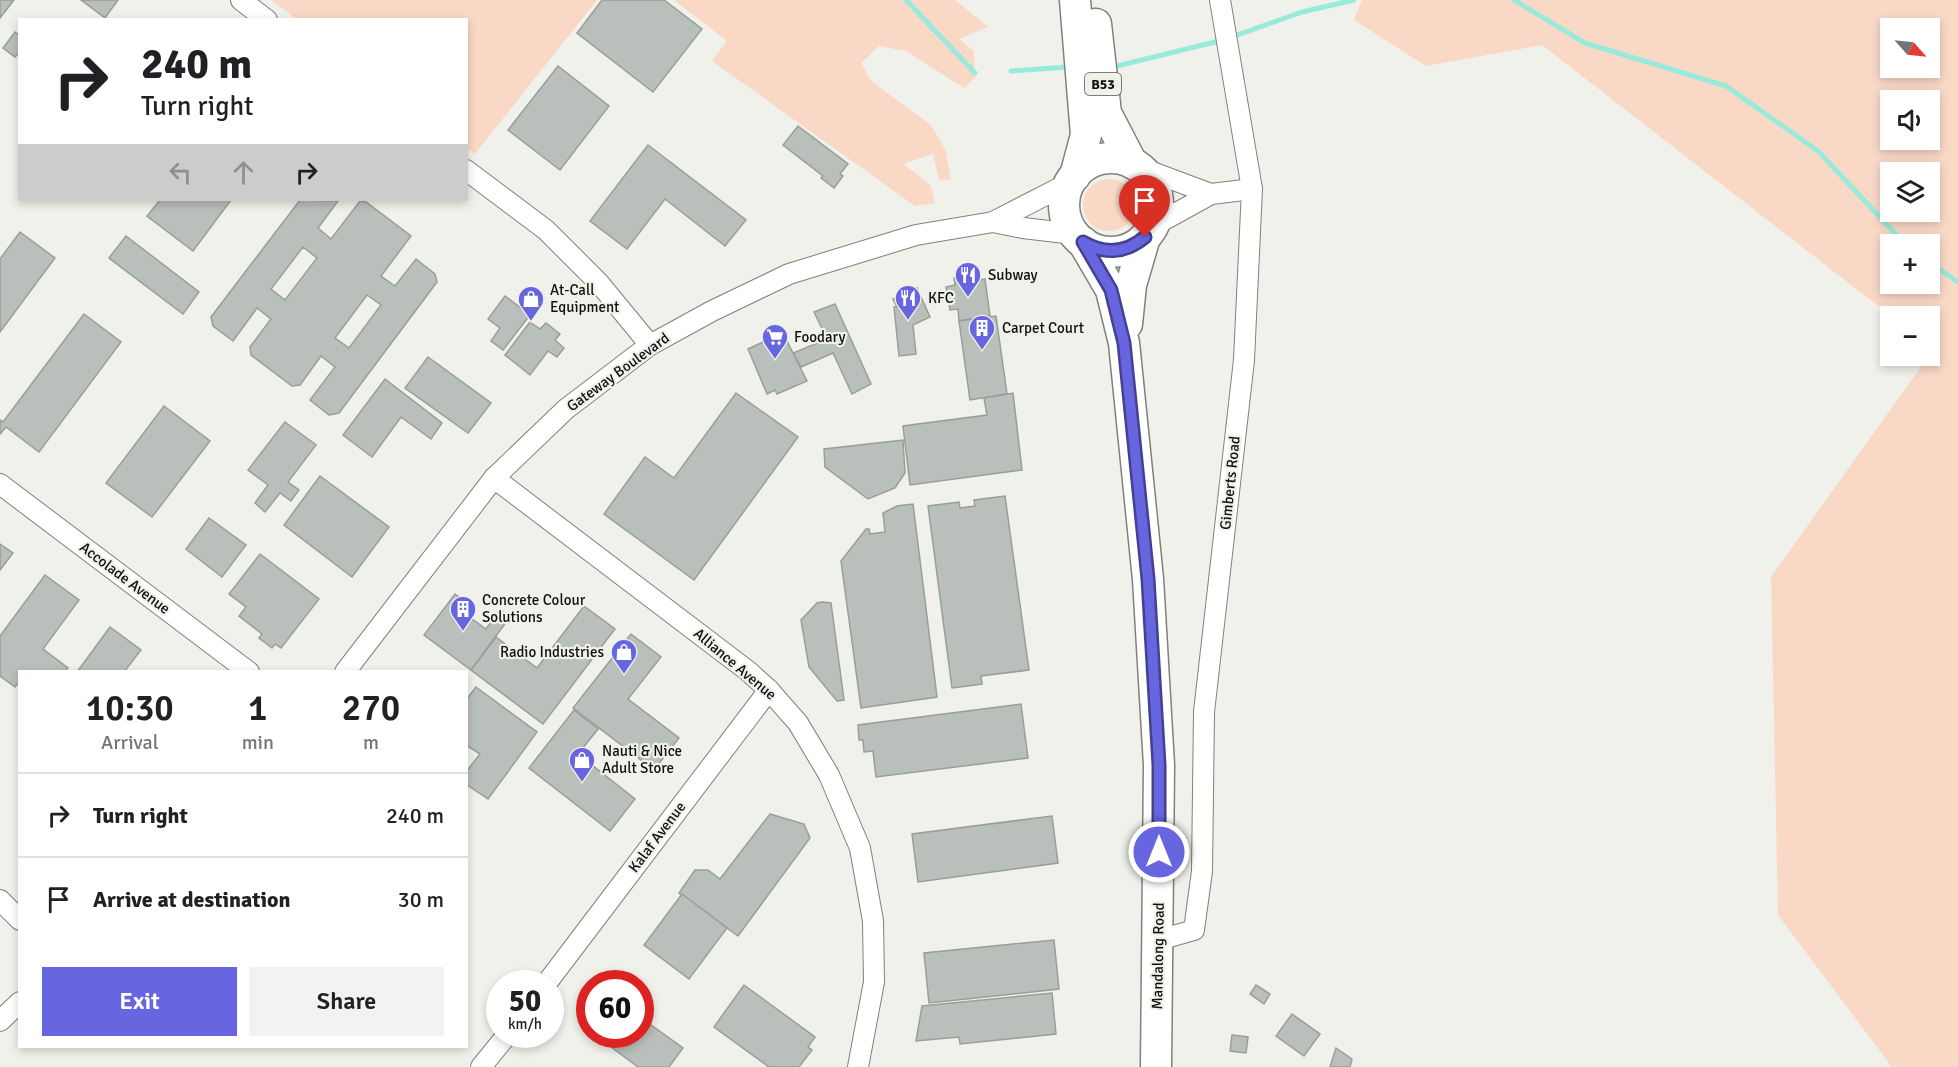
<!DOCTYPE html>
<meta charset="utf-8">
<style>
:root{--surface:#fff;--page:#f2f2f2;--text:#202124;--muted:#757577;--line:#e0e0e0;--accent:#6765df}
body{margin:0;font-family:Signika,sans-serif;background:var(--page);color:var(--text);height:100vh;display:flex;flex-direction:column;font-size:22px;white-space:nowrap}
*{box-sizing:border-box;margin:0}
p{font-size:20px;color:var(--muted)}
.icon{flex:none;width:33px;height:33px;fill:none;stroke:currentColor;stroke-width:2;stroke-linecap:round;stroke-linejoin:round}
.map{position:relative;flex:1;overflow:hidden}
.sheet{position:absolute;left:18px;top:670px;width:450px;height:378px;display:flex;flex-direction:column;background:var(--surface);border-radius:0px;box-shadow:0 3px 9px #0003}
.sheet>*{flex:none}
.top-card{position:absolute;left:18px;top:18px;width:450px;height:183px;border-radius:0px;box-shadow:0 3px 9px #0003;background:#fff;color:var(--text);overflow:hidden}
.needle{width:39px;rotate:117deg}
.buttons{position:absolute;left:1880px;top:18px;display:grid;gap:12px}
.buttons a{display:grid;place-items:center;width:60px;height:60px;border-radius:0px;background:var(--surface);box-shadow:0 3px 9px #0003;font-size:30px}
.speed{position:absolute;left:486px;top:970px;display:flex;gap:12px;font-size:30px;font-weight:700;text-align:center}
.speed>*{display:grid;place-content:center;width:78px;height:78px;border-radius:50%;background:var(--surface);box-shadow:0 3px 9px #0003;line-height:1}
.speed small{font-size:15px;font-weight:400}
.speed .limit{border:9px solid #d22;background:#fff;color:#111}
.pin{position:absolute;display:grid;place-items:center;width:51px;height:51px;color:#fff;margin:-62px -26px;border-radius:50% 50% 50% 0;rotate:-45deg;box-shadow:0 0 6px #0007}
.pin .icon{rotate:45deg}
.me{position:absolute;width:66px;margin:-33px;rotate:0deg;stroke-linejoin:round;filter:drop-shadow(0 0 4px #0008)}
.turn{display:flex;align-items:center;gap:21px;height:126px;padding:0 24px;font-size:27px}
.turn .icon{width:78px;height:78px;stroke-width:2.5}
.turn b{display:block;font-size:42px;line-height:51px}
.lanes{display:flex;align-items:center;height:57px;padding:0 24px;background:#0003;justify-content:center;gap:30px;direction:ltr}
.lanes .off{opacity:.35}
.eta{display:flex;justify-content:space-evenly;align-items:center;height:102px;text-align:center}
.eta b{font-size:36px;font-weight:600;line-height:42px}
.action{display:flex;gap:12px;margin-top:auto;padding:12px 24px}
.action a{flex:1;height:69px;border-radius:0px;background:var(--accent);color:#fff;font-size:24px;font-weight:600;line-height:69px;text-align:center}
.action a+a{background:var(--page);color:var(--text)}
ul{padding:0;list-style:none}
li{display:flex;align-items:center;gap:18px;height:84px;padding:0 24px;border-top:2px solid var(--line)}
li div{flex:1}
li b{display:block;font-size:22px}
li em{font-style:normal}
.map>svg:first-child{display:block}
.green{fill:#fad8c6;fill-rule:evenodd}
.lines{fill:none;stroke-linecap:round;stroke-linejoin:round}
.stream{stroke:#98ebdb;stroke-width:5}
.building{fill:#b9bfba;stroke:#999e99;stroke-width:1.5;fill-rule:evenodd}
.street-casing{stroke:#80817b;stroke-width:22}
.primary-casing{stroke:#80817b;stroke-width:33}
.street{stroke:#fff;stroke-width:20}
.primary{stroke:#fff;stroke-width:30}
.route-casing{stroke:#434291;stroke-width:15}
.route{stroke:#6765df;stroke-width:10}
.labels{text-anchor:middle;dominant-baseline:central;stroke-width:4.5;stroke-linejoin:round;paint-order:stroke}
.shield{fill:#eff1ea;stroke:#535450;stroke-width:1.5}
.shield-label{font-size:14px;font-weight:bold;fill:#10100e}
.poi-label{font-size:15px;fill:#10100e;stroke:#eff1ea;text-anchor:start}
.street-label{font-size:15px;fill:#10100e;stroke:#eff1ea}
</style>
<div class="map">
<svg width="1958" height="1067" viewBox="0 0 1958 1067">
<rect width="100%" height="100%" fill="#eff1ea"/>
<g class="green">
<polygon points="271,0 597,0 475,154 467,148 466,20 297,19"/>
<polygon points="674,0 955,0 988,27 959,39 974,51 975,77 964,88 906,51 879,46 861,63 871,81 931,125 945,149 951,179 939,181 933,154 903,164 930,184 935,203 915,206 712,61 727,41"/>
<path d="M1362 0H1958V1067H1892L1778 915 1771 577 1933 350 1929 346V316H1891L1542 45 1426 66 1354 20ZM1890 28H1929V68H1890ZM1929 100V140H1890V100ZM1929 172V212H1890V172ZM1890 244H1929V284H1890Z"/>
<circle cx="1109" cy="205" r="26"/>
</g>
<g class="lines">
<g class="stream">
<polyline points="906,0 975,73"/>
<polyline points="1514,0 1585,43 1726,86 1818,151 1905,244"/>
<polyline points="1232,37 1302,12 1354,0"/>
<polyline points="1117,66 1223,40"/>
<polyline points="1011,71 1067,67"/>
<polyline points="1929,262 1958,282"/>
</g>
</g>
<g class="building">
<polygon points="0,0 14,0 0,18"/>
<polygon points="81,0 118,0 105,18"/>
<polygon points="602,0 664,0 702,29 653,92 577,33"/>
<polygon points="15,32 20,36 20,52 15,57 3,48"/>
<polygon points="558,66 609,106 560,170 508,130"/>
<polygon points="798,126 848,164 840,174 843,176 834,188 821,178 823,176 783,145"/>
<polygon points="648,145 746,220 725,246 665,199 627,249 590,221"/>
<polygon points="160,200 231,200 193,251 147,216"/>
<path d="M300 200 338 201 318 228 331 239 360 201 366 202 411 236 381 276 395 286 416 259 435 274 437 282 339 413 329 415 310 400 335 367 321 356 300 385 292 386 251 355 250 347 271 319 257 308 233 341 213 326 211 317ZM303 247 317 258 285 300 271 289ZM367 295 381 305 349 348 335 338Z"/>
<polygon points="20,232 55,258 0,332 0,259"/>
<polygon points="126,236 199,292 183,314 109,258"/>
<polygon points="971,275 972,282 985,279 990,316 959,321 958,309 950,310 946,287 955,285 954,278"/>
<polygon points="917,288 930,317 913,325 916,354 899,356 894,307 897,307 893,299"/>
<polygon points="505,296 530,315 503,350 491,341 500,328 488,319"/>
<polygon points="835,304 871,384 852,394 833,353 801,367 793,353 827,339 814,312"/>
<polygon points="84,314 121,342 39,452 6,427 0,434 0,420 3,422"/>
<polygon points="996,316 1007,394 970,400 959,321"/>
<polygon points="530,322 540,329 546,323 560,334 555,340 564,348 557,357 548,351 530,375 505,355"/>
<polygon points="783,333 807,381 777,394 775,390 767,394 748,349"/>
<polygon points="428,357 491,403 468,433 405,388"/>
<polygon points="385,379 442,423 431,439 401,417 372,457 343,435"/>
<polygon points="736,393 798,437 694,580 604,514 645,457 674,478"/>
<polygon points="1013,393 1022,470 910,485 903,426 987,415 984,398"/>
<polygon points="164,406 210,441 152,517 106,483"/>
<polygon points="285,422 316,445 288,482 299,490 291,501 280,493 265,512 255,503 268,485 248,470"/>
<polygon points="903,440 905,473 895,488 868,499 825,467 824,449"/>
<polygon points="320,476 389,527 352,577 284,525"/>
<polygon points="1005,496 1029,670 981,676 982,684 952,688 928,506 959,502 960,508 975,506 974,500"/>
<polygon points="913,504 937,697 861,708 841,561 866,529 869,529 870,534 885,532 883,513 897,506"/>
<polygon points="209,518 246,545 222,577 186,549"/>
<polygon points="0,544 13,553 0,570"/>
<polygon points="260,554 319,599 281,648 275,644 272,648 259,638 262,634 239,616 246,607 229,594"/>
<polygon points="45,575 79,600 43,649 68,668 65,672 20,672 20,686 17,684 15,687 0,676 0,636"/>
<polygon points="455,594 474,608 468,616 486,629 500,609 510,617 471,670 424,635"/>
<polygon points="822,602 831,603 844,700 837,701 809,667 801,620 817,603"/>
<polygon points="584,606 615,629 543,724 471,670 496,637 537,668"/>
<polygon points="110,627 141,650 124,672 77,672"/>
<polygon points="631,634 661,657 628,699 679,738 654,770 573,708"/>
<polygon points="476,687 537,732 488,799 466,784 466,772 480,754 466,745 466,700"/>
<polygon points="1021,704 1028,758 876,777 873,751 864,752 863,740 859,740 858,725"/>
<polygon points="574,710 598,729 578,754 635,799 610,831 529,768"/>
<polygon points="770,814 804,824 810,838 738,936 679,893 695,870 708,870 720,879"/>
<polygon points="1052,816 1058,863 918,882 912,834"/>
<polygon points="682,894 727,928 689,979 644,945"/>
<polygon points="1054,940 1059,989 929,1003 924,953"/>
<polygon points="744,985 815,1037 808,1047 812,1050 799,1067 769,1067 714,1027"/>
<polygon points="1256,985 1270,994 1264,1004 1250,994"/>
<polygon points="1052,993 1056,1034 960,1044 959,1037 916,1041 922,1006"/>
<polygon points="1292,1014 1320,1034 1304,1056 1276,1036"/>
<polygon points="640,1017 683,1048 669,1067 638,1067 595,1035 640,1035"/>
<polygon points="1232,1035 1248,1037 1246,1053 1230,1051"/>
<polygon points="1336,1048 1352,1059 1350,1067 1330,1067"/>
</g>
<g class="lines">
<g class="street-casing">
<g id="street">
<polyline points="241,0 267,20"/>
<polyline points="1139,167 1211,194"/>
<polyline points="466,170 546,230 599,283 650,345"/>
<polyline points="993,222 1071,182"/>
<polyline points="1153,226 1211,194 1252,189"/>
<polyline points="494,478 748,671 769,690 798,723 829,775 860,848 873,921 874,982 858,1067"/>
<polyline points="0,484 249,672"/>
<polyline points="345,672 494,478 566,409 650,345 712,311 789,274 916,235 993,222 1023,228 1074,234"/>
<polyline points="0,900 20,920"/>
<polyline points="1159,940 1194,930 1202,871 1204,712 1244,360 1252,189 1220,0"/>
<polyline points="546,984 769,690"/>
<polyline points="0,1021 20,1002"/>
<polyline points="481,1067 507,1035"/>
</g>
</g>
<g class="primary-casing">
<g id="primary">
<polyline points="1096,24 1106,113 1132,163"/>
<circle cx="1111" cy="205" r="47"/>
<polyline points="1075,176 1086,135 1075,0"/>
<polyline points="1083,242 1111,290 1124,343 1148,579 1159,765 1156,1067"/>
<polyline points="1127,324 1131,285 1145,237"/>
</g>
</g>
<use href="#street" class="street"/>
<use href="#primary" class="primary"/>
</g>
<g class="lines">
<g class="route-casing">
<path id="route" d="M1145 237C1126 253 1105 255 1083 242L1111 290 1124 343 1148 579 1159 765V852"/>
</g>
<use href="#route" class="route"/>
</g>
<defs>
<g id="restaurant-pin" transform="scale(1.35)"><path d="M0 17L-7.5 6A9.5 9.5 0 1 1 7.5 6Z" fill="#6765df" stroke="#eff1ea"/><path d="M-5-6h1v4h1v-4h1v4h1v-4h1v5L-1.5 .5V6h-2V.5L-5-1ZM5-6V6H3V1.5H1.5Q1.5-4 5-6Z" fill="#fff"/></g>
<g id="shop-pin" transform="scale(1.35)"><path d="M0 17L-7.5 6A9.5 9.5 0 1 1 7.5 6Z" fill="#6765df" stroke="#eff1ea"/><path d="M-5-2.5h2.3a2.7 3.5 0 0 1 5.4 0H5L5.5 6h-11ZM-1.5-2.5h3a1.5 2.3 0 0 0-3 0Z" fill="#fff"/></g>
<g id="building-pin" transform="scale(1.35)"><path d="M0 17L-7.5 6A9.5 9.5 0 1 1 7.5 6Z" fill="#6765df" stroke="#eff1ea"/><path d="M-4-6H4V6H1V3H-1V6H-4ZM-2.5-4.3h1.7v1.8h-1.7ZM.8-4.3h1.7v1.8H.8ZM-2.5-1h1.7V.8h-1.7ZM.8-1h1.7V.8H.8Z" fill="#fff"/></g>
<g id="supermarket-pin" transform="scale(1.35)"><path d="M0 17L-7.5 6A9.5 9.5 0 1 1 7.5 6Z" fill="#6765df" stroke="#eff1ea"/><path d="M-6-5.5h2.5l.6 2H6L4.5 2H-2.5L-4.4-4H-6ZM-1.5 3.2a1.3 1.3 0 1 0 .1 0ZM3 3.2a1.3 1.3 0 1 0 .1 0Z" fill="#fff"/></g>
</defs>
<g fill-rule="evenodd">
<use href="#restaurant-pin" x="968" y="275"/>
<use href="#restaurant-pin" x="908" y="298"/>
<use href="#shop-pin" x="531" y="299"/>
<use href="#building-pin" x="982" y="328"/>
<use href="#supermarket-pin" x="775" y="337"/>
<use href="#building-pin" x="463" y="609"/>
<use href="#shop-pin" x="624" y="652"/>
<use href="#shop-pin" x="582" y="760"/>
</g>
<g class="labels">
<rect class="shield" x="1085" y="73" width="36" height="22" rx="4.5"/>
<g class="shield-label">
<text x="1103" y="84">B53</text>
</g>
<g class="poi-label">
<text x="988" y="275">Subway</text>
<text x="550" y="290">At-Call<tspan x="550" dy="17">Equipment</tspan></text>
<text x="928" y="298">KFC</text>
<text x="1002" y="328">Carpet Court</text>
<text x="794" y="337">Foodary</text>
<text x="482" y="600">Concrete Colour<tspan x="482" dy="17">Solutions</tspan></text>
<text x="604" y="652" text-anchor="end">Radio Industries</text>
<text x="602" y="751">Nauti &amp; Nice<tspan x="602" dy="17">Adult Store</tspan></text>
</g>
<g class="street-label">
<text transform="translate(618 372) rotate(-36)">Gateway Boulevard</text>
<text transform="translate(1230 483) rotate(-84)">Gimberts Road</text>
<text transform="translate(125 578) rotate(37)">Accolade Avenue</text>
<text transform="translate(735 664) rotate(40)">Alliance Avenue</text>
<text transform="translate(657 837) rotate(-53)">Kalaf Avenue</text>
<text transform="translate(1158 956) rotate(-89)">Mandalong Road</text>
</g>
</g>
</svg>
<div class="buttons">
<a><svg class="needle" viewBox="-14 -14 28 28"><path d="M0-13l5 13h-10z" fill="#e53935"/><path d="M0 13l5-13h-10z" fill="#757577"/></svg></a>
<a><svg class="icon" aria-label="sound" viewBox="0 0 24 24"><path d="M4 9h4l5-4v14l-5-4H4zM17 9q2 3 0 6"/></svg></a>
<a><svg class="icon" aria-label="layers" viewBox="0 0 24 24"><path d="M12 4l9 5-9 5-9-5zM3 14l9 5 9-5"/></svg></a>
<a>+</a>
<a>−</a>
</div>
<div class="speed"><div>50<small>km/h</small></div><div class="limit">60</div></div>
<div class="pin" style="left:1145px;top:237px;background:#d93025"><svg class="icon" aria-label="arrive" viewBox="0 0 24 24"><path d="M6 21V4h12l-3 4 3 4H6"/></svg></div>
<svg class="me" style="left:1159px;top:852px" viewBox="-20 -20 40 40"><circle r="17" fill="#6765df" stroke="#fff" stroke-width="3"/><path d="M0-11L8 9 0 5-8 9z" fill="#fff"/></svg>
<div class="top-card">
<div class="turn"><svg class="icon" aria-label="right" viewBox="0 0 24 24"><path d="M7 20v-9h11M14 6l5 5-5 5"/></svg><div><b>240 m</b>Turn right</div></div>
<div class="lanes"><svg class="icon off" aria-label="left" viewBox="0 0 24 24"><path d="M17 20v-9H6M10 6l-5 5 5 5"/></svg><svg class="icon off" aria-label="ahead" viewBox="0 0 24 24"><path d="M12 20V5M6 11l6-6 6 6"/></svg><svg class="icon" aria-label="right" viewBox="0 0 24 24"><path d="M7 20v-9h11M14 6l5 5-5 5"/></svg></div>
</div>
<section class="sheet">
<div class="eta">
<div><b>10:30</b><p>Arrival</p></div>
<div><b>1</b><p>min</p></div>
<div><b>270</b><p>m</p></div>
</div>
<ul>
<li><svg class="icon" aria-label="right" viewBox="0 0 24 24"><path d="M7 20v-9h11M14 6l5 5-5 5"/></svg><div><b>Turn right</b></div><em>240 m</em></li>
<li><svg class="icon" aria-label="arrive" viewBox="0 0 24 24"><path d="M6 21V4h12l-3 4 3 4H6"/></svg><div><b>Arrive at destination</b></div><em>30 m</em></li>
</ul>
<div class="action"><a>Exit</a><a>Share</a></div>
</section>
</div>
